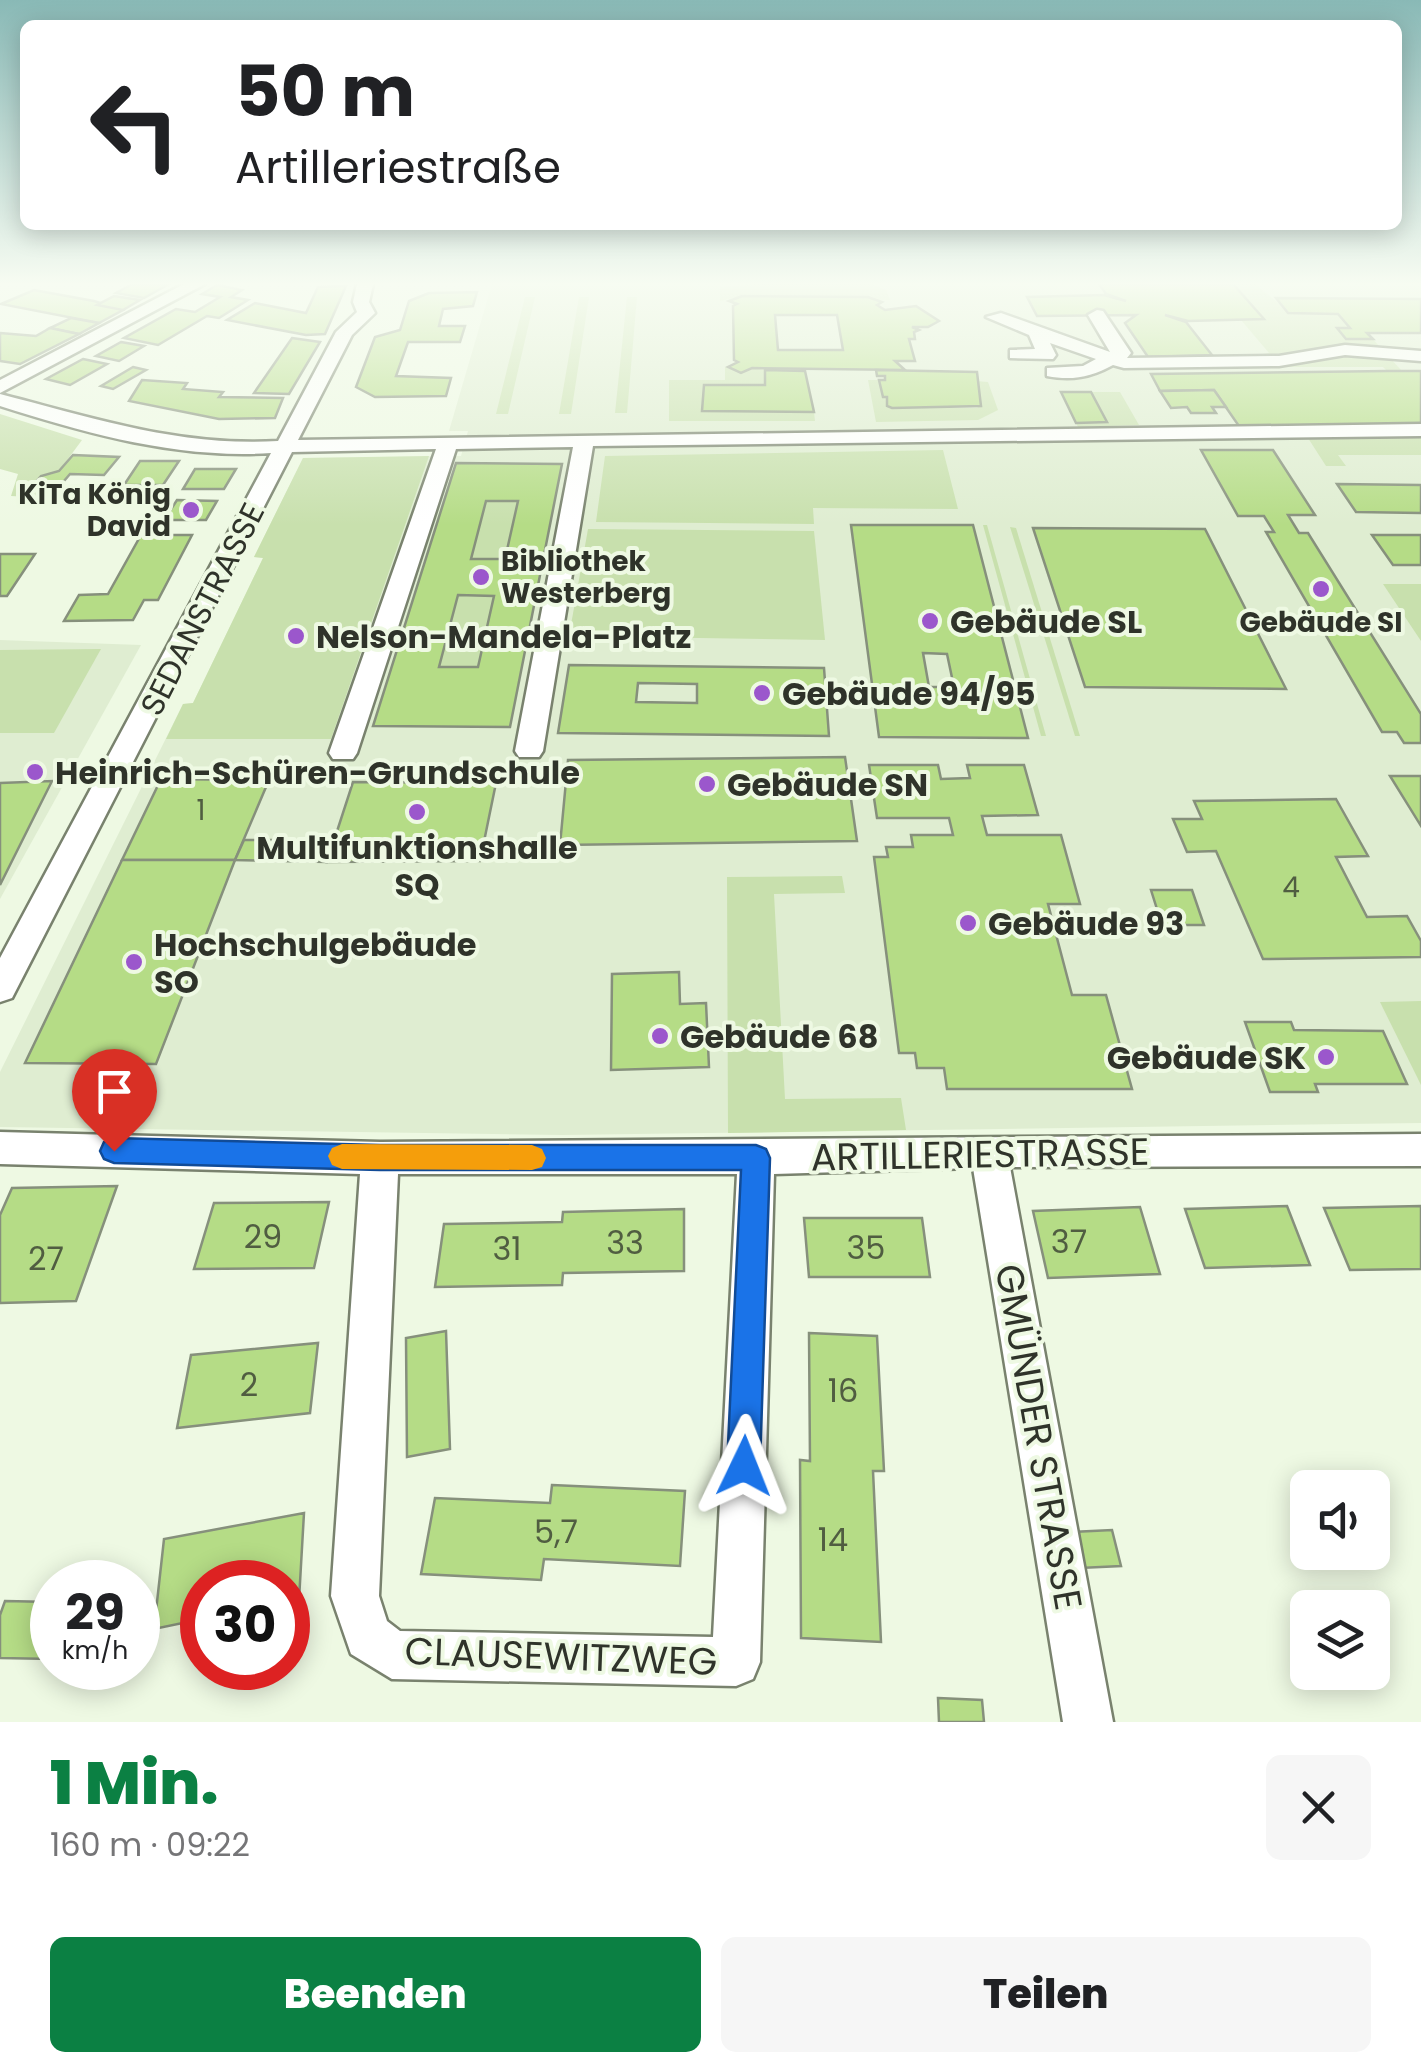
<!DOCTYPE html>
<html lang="de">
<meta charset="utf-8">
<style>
:root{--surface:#fff;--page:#f6f6f6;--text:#202124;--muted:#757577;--accent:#0b8043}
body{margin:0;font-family:Poppins,sans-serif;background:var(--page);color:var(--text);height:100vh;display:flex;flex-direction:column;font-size:38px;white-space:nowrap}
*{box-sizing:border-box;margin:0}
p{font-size:32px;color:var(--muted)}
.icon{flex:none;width:55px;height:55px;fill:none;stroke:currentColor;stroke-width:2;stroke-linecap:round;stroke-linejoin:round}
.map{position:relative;height:1722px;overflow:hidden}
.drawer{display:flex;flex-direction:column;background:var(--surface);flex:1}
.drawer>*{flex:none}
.hud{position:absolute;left:20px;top:20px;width:1382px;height:210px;border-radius:15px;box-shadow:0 5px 25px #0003;background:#fff;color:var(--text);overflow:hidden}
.tools{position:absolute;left:1290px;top:1470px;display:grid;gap:20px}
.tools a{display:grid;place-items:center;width:100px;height:100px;border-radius:15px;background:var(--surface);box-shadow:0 5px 25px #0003;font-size:50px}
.speed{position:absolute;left:30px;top:1560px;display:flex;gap:20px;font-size:50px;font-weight:700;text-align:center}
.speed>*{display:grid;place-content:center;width:130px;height:130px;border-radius:50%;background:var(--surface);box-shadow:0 5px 25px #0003;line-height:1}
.speed small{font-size:25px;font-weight:400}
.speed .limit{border:15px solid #d22;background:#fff;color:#111}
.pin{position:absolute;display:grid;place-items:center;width:85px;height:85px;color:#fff;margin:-102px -42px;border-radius:50% 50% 50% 0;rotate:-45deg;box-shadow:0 0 10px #0007}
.pin .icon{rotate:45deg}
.me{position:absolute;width:110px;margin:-55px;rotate:2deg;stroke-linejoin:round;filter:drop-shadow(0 0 8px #0008)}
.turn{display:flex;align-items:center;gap:35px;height:210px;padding:0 50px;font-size:45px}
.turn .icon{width:130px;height:130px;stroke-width:2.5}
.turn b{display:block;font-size:70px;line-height:85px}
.round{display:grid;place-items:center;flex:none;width:105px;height:105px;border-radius:15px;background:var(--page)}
.summary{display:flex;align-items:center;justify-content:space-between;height:170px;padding:0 50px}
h1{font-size:60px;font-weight:800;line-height:75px;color:var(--accent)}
.button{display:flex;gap:20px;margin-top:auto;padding:20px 50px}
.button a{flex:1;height:115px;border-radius:15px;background:var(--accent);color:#fff;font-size:40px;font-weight:800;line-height:115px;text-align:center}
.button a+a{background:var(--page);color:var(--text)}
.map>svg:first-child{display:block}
.built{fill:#dfedd1}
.green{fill:#c8e0ad}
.building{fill:#b5dc86;stroke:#86907c;stroke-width:2.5;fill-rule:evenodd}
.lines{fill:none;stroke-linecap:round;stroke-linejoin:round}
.minor-casing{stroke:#79826e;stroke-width:5}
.minor{fill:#fff;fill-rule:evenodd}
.route{fill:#1a73e8;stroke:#114b97;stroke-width:2.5}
.slow{fill:#f59e0b}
.poi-dot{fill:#9b57cc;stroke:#eef9e3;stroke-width:4}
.labels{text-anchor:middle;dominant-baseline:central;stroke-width:8;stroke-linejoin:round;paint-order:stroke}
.far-poi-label{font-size:28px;font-weight:bold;fill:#2f332a;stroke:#eef9e3;text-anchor:end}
.number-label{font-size:28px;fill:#505d41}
.street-label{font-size:32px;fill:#2f332a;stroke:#eef9e3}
.poi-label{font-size:32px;font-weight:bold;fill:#2f332a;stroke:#eef9e3;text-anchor:start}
.near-number-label{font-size:32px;fill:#505d41}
.near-street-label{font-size:38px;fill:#2f332a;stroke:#eef9e3}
</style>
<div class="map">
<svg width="1421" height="1722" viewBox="0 0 1421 1722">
<rect width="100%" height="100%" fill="#eef9e3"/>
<g class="built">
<polygon points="492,284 1421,284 1421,1123 562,1135 0,1127 0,1072 183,704 193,703 263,558 254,557 303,458 461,456 468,431 449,431"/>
<polygon points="0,640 141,645 0,899"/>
</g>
<g class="green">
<polygon points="761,284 871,284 886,290 890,300 742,296 720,301 720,287"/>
<path d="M1233 284H1256C1267 296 1278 300 1288 313L1338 314 1350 328H1337L1346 339H1373L1384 352 1259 357 1257 355 1269 353 1241 320 1263 318Z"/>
<polygon points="525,297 535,297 508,414 496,414"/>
<polygon points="579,297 589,297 571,414 559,414"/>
<polygon points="627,297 637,297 627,413 615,413"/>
<polygon points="1337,352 1389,357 1402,371 1387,371 1383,367 1255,367"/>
<polygon points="725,367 741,373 752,368 765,370 765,385 704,385 703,411 814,412 815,421 669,421 669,380 725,380"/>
<polygon points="868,380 879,380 883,397 887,397 887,405 892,408 977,408 981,405 977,398 981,397 976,381 988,382 998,410 978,420 876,422"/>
<polygon points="1091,392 1120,392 1139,425 1078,427 1076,423 1106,422"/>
<polygon points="0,414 82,440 59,471 41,476 32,486 58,488 50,498 11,496 18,474 0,469"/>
<polygon points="1421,437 1421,455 1338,455 1346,466 1326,466 1308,438"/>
<polygon points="943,450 958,509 813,508 814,524 596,522 605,456"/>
<polygon points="429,456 331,739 166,739 183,704 193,703 263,558 254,557 303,458"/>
<polygon points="486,501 518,501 505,559 471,559"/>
<polygon points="983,525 987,525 1046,736 1041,736"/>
<polygon points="1010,527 1016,528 1080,736 1075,736"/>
<polygon points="588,529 814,531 825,640 569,636"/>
<polygon points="1383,584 1421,584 1421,641"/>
<polygon points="458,595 494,596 478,667 439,667"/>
<polygon points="101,649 54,733 0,733 0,650"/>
<polygon points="842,876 845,893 774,894 785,1099 901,1098 906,1130 728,1133 727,877"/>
<polygon points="1421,1001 1421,1085 1380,1002"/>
</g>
<g class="building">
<polygon points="133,284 169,284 144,298 116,293"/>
<polygon points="1099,284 1233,284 1264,319 1188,321 1165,315 1186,322 1212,355 1148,357 1125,323 1136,315 1037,316 1027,297 1104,295 1126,301 1106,294"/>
<polygon points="217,285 242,290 231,297 248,300 219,318 207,316 158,345 124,338 176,309 195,312 220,297 202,294"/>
<polygon points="346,286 325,334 306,335 227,320 255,303 306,313 318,287"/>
<polygon points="34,290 94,301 123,310 99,323 1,304"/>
<polygon points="477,292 473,306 443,309 439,326 465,326 460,342 408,342 396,376 451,378 446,396 375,397 356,387 375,337 400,330 409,301 429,293"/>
<polygon points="114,296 140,300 123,310 97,305"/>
<path d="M742 296 868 297 882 302 877 305 885 310 916 306 939 321 928 327H912L919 330 914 332 915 339H909L915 361H895L905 370 752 368 741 373 728 367 738 362 734 360 733 306 737 304 729 301ZM775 315H837L843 350H778Z"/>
<polygon points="1276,298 1421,299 1421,333 1367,333 1373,339 1346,339 1337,328 1350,328 1338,314 1288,313"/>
<polygon points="71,318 99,323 79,334 50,328"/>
<polygon points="50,328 79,334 20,364 0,361 0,333 36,336"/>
<polygon points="292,338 320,342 289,394 254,393"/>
<polygon points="121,342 144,346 119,361 96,356"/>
<polygon points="83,359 107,364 70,385 46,379"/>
<polygon points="133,367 146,370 113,389 101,386"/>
<polygon points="765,370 805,371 814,412 702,411 704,385 765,385"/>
<polygon points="876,370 977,372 981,406 892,408 887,406 887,397 883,397 879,380 885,380 885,376 877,376"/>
<polygon points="1387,371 1421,371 1421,426 1241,429 1214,390 1160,391 1151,374"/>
<polygon points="142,380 187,383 183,389 223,392 219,397 283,398 275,418 219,419 129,401"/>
<polygon points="1214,390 1226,407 1212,407 1216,413 1191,413 1187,407 1171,408 1160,391"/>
<polygon points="1061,392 1091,392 1107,422 1076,423"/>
<polygon points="1201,450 1273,450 1315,515 1288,515 1299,533 1308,533 1421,714 1421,743 1404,743 1397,732 1382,732 1266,532 1274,532 1264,516 1238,516"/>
<polygon points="73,455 119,457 104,475 70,474 58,488 31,487 41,476 59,471"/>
<polygon points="140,461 179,461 163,485 124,485"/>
<path d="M456 463 562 464 510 727 373 726ZM486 501H518L505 559H471ZM458 595 494 596 478 667H439Z"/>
<polygon points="195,469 236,469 224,489 183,489"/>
<polygon points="1337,484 1421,485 1421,513 1356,512"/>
<polygon points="177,500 217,501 206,520 164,520"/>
<path d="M851 525H973L1028 738 879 737ZM923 653 947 654 954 687H929Z"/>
<polygon points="1033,528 1205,529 1286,689 1085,687"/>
<polygon points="141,535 192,535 158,600 144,600 133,620 64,621 79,595 108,594"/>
<polygon points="1372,535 1421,535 1421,565 1393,565"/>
<polygon points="0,554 35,554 7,596 0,596"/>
<path d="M569 665 824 668 829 736 558 733ZM638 683 697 684V703L636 702Z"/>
<polygon points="845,757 857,841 560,845 568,760"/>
<polygon points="869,765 938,765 941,779 970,778 967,765 1024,765 1038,815 982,816 987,835 1061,835 1080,904 1048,904 1072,995 1106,995 1132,1089 947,1089 944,1068 917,1068 915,1053 899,1053 874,857 888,857 886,847 913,847 911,835 953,835 949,818 877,818"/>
<polygon points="1390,776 1421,776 1421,826"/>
<polygon points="161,779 269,780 235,860 122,860"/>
<polygon points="52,781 0,885 0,783"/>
<polygon points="353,782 496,783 480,861 327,862"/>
<polygon points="1336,799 1368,856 1336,857 1367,917 1407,916 1421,941 1421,957 1263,959 1216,851 1187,852 1173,819 1202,819 1194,801"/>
<polygon points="244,840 334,840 327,862 235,860"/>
<polygon points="122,860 235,860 156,1064 25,1063"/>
<polygon points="1151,890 1192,890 1204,925 1162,925"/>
<polygon points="679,972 680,1004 706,1003 709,1067 611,1070 612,974"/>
<polygon points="1245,1022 1291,1022 1294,1030 1383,1031 1407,1084 1315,1084 1318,1092 1270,1092"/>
<polygon points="117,1186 76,1301 0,1303 0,1215 12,1188"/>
<polygon points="329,1202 314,1268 194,1269 214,1203"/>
<polygon points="1287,1206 1310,1265 1205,1268 1185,1209"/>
<polygon points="1421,1206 1421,1269 1350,1270 1324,1208"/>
<polygon points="1140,1207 1160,1274 1048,1278 1033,1211"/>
<polygon points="684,1209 684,1271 563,1273 562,1285 435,1287 444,1224 562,1222 563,1212"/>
<polygon points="804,1218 922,1218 930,1277 809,1277"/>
<polygon points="446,1331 450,1449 407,1457 406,1338"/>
<polygon points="809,1333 877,1336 884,1471 873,1471 881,1642 801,1638 800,1460 810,1461"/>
<polygon points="318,1343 310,1413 177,1428 191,1355"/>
<polygon points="552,1485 685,1491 680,1566 544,1559 541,1580 421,1574 435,1498 550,1503"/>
<polygon points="304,1513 299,1600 288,1602 288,1582 202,1582 202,1619 154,1629 164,1539"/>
<polygon points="1112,1530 1121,1566 1080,1568 1072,1532"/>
<polygon points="5,1601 52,1602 52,1659 0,1658 0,1615"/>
<polygon points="938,1698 982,1700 984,1722 939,1722"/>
</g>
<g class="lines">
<g class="minor-casing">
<g id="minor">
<polygon points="184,284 205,284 0,393 0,380"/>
<path d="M357 284H373L369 302 375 313 352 335 298 440 1421 424V436L593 446 543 751 539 757H519L515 751 573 447 456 449 357 753 353 759H333L329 753 436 449 292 452 12 998 0 1002V958L271 453C178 459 88 434 0 406V394C94 418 180 447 278 441L336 332 357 312 353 302Z"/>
<path d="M1097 310 1103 311 1131 353 1127 358 1279 356 1345 345 1421 351V361L1345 355 1279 366 1124 368 1113 365C1091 377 1072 381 1047 376V368L1083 366 1096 359 1050 343 1056 355 1053 359 1010 358V350L1035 349 1029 335 986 317 1001 313 1110 352 1088 315Z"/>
<path d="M0 1132 380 1142 1421 1134V1166L1010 1167 1113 1722H1063L973 1168 774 1174 760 1662 753 1679 736 1686 392 1679 351 1654 331 1596 360 1174 0 1164ZM398 1174H737L713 1637 400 1631 387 1621 379 1596Z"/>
</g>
</g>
<use href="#minor" class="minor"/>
</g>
<linearGradient id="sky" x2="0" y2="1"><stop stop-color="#89b9b6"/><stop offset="0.54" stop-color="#f7fcf2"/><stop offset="1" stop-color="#f7fcf2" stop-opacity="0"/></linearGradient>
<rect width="1421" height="525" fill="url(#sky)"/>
<polygon class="route" points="114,1138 380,1145 756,1145 766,1149 770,1158 760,1466 755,1477 744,1482 732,1477 727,1466 741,1170 380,1170 114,1163 104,1159 100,1151 104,1142"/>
<polygon class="slow" points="342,1144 532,1145 542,1149 546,1158 542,1167 532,1170 342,1169 332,1165 328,1156 332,1148"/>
<g class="poi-dot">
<circle cx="191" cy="510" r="10"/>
<circle cx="481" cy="577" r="10"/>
<circle cx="1321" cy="589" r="10"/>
<circle cx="930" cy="621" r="10"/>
<circle cx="296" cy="636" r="10"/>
<circle cx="762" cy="693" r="10"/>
<circle cx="35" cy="772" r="10"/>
<circle cx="707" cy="784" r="10"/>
<circle cx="417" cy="812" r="10"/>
<circle cx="968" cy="923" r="10"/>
<circle cx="134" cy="962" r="10"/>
<circle cx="660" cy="1036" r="10"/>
<circle cx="1326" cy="1057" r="10"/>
</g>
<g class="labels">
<g class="far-poi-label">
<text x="171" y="494">KiTa König<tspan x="171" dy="32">David</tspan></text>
<text x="501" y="561" text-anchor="start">Bibliothek<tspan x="501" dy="32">Westerberg</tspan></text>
<text x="1321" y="622" text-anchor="middle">Gebäude SI</text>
</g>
<g class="number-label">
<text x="201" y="810">1</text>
<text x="1291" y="887">4</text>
</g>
<g class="street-label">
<text transform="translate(202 609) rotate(-63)">SEDANSTRASSE</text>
</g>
<g class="poi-label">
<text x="950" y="621">Gebäude SL</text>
<text x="316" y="636">Nelson-Mandela-Platz</text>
<text x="782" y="693">Gebäude 94/95</text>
<text x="55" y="772">Heinrich-Schüren-Grundschule</text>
<text x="727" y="784">Gebäude SN</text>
<text x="417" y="847" text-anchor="middle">Multifunktionshalle<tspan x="417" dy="37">SQ</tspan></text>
<text x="988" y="923">Gebäude 93</text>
<text x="154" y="944">Hochschulgebäude<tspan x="154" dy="37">SO</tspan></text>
<text x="680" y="1036">Gebäude 68</text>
<text x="1306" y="1057" text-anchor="end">Gebäude SK</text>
</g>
<g class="near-number-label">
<text x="263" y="1236">29</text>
<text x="1069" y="1241">37</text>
<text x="625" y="1242">33</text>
<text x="866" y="1247">35</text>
<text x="507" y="1248">31</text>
<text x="46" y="1258">27</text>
<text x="249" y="1384">2</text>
<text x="843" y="1390">16</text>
<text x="556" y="1531">5,7</text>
<text x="833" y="1539">14</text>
</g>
<g class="near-street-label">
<text transform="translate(980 1154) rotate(-1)">ARTILLERIESTRASSE</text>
<text transform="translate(1039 1437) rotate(80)">GMÜNDER STRASSE</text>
<text transform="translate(561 1656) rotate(2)">CLAUSEWITZWEG</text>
</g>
</g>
</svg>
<div class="tools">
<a><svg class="icon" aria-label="sound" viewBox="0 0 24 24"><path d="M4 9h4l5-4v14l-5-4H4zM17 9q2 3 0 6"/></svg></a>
<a><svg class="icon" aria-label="layers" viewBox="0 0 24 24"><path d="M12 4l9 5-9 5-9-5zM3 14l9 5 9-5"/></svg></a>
</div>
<div class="speed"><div>29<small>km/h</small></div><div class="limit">30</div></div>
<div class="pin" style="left:114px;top:1151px;background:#d93025"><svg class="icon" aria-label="arrive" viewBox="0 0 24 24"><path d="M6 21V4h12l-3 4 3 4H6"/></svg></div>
<svg class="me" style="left:744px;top:1466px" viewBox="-20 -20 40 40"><path d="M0-17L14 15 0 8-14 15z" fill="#1a73e8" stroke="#fff" stroke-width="4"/></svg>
<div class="hud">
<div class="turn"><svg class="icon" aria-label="left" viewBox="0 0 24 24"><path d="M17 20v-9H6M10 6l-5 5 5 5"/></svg><div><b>50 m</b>Artilleriestraße</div></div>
</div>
</div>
<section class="drawer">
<div class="summary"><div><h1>1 Min.</h1><p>160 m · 09:22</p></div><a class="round"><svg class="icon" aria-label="close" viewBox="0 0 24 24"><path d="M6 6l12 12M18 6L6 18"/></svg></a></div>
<div class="button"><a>Beenden</a><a>Teilen</a></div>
</section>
